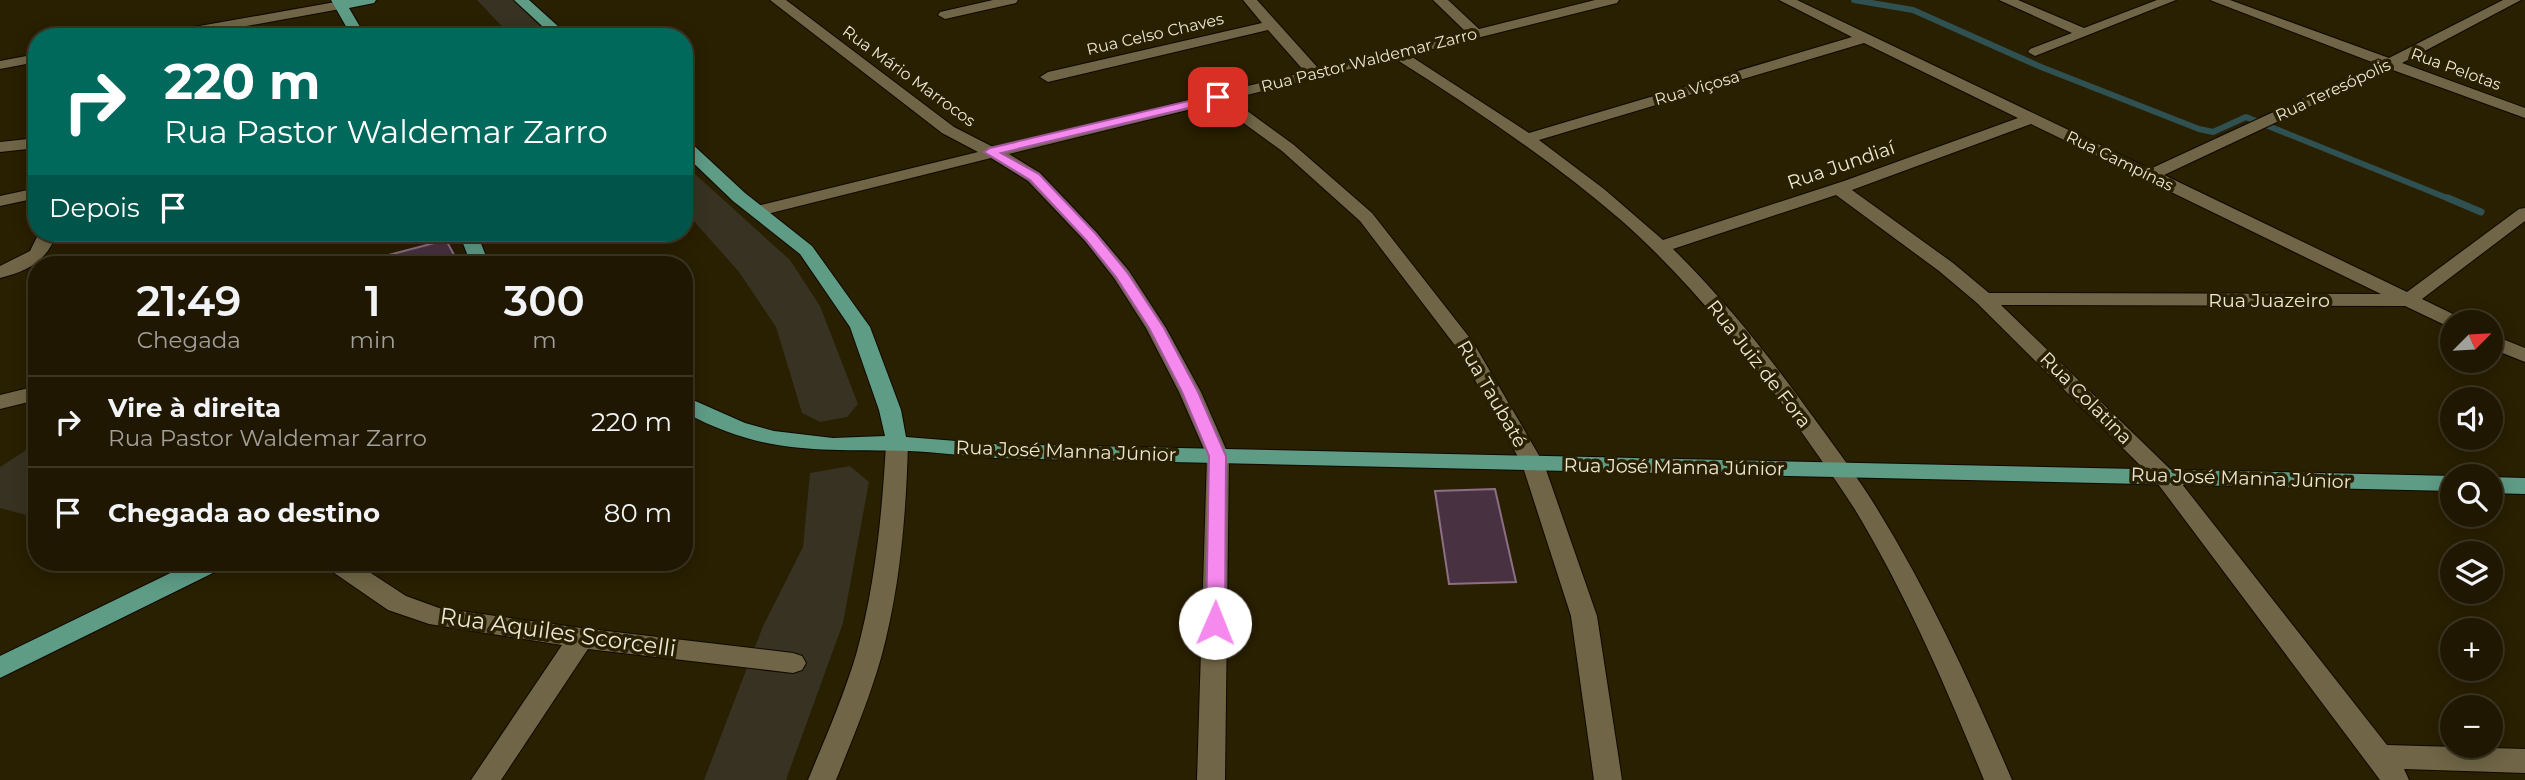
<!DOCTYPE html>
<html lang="pt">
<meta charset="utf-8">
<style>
:root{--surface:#1f1701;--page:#27200b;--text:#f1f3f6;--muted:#a19f99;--line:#3c3623}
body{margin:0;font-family:Montserrat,sans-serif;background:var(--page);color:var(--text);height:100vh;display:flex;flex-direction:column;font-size:26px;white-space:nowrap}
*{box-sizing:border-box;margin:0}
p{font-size:23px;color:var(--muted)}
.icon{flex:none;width:38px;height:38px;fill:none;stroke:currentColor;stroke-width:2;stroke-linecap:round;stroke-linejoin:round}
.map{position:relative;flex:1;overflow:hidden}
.panel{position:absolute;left:28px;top:256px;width:665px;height:315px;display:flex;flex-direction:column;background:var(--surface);border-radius:28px;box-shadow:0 4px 18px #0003,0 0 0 2px var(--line)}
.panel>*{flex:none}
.banner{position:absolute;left:28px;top:28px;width:665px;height:214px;border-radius:28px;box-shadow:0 4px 18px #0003,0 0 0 2px var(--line);background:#00695c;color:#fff;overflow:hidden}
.needle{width:46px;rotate:66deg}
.buttons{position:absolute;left:2440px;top:310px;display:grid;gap:14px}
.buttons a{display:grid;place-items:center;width:63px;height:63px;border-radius:50%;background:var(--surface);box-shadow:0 4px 18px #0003,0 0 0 2px var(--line);font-size:35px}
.pin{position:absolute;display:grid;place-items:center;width:60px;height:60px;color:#fff;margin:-30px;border-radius:14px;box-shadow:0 4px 10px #0006}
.me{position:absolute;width:77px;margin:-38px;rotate:1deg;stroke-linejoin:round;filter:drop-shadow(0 0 5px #0008)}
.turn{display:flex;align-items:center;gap:24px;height:147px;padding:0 21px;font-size:32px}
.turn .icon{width:91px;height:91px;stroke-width:2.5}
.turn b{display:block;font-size:49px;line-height:60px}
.then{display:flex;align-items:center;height:66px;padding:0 21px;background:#0003;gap:14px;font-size:26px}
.eta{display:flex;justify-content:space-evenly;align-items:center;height:119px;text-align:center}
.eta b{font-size:42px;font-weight:600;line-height:49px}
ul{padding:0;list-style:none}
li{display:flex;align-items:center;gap:21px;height:91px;padding:0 21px;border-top:2px solid var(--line)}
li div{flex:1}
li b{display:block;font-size:26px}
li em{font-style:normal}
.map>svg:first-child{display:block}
.green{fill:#373221}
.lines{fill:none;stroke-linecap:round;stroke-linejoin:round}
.stream-far1{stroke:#2f5152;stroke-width:6}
.stream{stroke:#2f5152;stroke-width:7}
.building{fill:#483242;stroke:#8c6f84;stroke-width:2}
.minor-casing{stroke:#100900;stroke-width:2}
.major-casing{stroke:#100900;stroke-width:2}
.minor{fill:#706546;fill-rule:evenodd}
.major{fill:#5e9c86;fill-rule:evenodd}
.route{fill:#f689ee;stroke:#a0599b;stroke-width:2}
.labels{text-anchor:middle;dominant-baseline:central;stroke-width:7;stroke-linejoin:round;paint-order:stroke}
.far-street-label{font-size:16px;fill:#ece6d5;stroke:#291f01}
.street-label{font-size:19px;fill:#ece6d5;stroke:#291f01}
.near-street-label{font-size:23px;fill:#ece6d5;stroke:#291f01}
</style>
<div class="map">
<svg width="2525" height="780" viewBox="0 0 2525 780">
<rect width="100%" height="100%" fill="#291f01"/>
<g class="green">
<polygon points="477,0 513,0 551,37 512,37"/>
<polygon points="684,164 790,260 820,306 858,404 847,417 820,422 802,413 776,327 739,272 684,210"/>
<polygon points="37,443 37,518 0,508 0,467"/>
<polygon points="850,466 869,482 843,623 786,780 704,780 763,626 803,547 810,473"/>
</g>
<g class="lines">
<polyline class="stream-far1" points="1854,0 1913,10 2041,67 2199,129 2213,132 2246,117 2452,200"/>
<polyline class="stream" points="2448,198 2481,212"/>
</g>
<g class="building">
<polygon points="446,240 459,264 381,264 381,257"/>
<polygon points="1495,489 1516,582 1449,584 1435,491"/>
</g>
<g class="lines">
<g class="minor-casing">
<g id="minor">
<path d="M770 0H786L954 127 995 148 1305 72 1268 30 1048 82 1040 77 1048 72 1262 23 1243 0H1257L1318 68 1466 32 1433 0H1448L1479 29 1595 0H1619L1617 3 1409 55 1529 133 1852 37 1779 0H1797L2150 169 2377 64 2210 0H2230L2389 58 2503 0H2521L2402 63 2525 108V118L2390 69 2164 175 2407 292 2519 209 2525 208V221L2422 299 2461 318 2464 322H2452V327L2447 326 2405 306 2001 305 2171 470 2387 745 2525 749V773L2404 769 2409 780H2380L2155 480 1977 303 1939 271 1836 195 1673 249C1720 295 1761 346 1800 399 1824 432 1849 465 1871 499 1927 588 1971 684 2012 780H1984C1946 687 1906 594 1854 508 1832 474 1808 442 1785 408 1737 341 1684 276 1622 221 1551 160 1473 108 1394 58L1231 99 1294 145 1372 213 1473 342 1544 464 1597 616 1622 780H1594L1571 616 1522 464 1457 348 1360 221 1282 151 1216 103 1009 154 1040 173 1097 233 1129 271 1166 328 1201 392 1229 456 1225 780H1197L1207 456 1179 392 1146 328 1114 278 1085 241 1028 181 991 158 759 216 753 215 750 211 753 207 978 152 942 133ZM1864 43 2018 118 1844 181 1663 240 1604 189 1539 140ZM2031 124 2381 294 1989 293 1953 263 1852 190Z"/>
<polygon points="993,0 1018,0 1016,3 945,19 938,15 940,12"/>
<polygon points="1999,0 2018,0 2084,28 2157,0 2176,0 2035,56 2028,52 2030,49 2072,33"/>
<polygon points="341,1 348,5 346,8 186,37 153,37 160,33"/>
<polygon points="37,54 37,62 0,69 0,61"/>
<polygon points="37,138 37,148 0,152 0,142"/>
<polygon points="37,188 37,198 0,206 0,196"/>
<path d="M39 233H57C47 261 28 271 0 278V266L30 251Z"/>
<polygon points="2490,334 2525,348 2525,362 2490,348"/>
<polygon points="37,386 37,400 0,409 0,395"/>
<path d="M897 437 905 439 908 444C906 516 900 589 881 658 869 700 852 740 836 780H808C825 739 843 698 856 655 875 587 882 515 886 444L889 439Z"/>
<polygon points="324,562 354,562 406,596 439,608 581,628 793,653 802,656 806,663 802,670 793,673 588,649 501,780 471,780 562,645 429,624 388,610 327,568"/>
</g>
</g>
<g class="major-casing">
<g id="major">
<polygon points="331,0 376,0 374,3 349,8 366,37 352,37"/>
<polygon points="514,0 529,0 570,37 554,37"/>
<path d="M684 140 690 142 745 193 812 246 870 327 901 410 906 437 994 444 2455 476H2452V491L994 458C966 456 937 452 908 451 821 449 765 456 684 412V396L745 423 774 431 833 438 885 436 879 410 850 327 800 254 733 201 684 154Z"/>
<polygon points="459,233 477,233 489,264 471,264"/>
<polygon points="2490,477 2525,478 2525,494 2490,493"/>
<polygon points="193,562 226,562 223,568 0,678 0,656"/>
</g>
</g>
<use href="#minor" class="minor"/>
<use href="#major" class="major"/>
</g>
<polygon class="route" points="1218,94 1224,97 1222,100 1001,153 1039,174 1096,234 1127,272 1164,328 1198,392 1226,456 1225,623 1222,628 1215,630 1209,628 1206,623 1209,456 1182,392 1149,328 1116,277 1086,240 1030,180 984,152 990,148"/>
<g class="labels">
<g class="far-street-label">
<text transform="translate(1155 34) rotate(-13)">Rua Celso Chaves</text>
<text transform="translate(1369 60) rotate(-14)">Rua Pastor Waldemar Zarro</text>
<text transform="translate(2456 69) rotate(20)">Rua Pelotas</text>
<text transform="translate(909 76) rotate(36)">Rua Mário Marrocos</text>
<text transform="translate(1697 88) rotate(-16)">Rua Viçosa</text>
<text transform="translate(2333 90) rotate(-25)">Rua Teresópolis</text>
<text transform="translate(2120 161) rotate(26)">Rua Campínas</text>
</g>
<g class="street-label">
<text transform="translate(1841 165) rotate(-19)">Rua Jundiaí</text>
<text x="2269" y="300">Rua Juazeiro</text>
<text transform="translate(1759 364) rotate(52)">Rua Juiz de Fora</text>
<text transform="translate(1492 394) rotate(60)">Rua Taubaté</text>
<text transform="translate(2086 398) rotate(45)">Rua Colatina</text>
<text transform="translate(1066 451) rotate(2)">Rua José Manna Júnior</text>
<text transform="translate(1674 467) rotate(1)">Rua José Manna Júnior</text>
<text transform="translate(2241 478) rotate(2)">Rua José Manna Júnior</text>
</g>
<g class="near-street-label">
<text transform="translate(558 632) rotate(8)">Rua Aquiles Scorcelli</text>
</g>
</g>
</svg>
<div class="buttons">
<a><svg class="needle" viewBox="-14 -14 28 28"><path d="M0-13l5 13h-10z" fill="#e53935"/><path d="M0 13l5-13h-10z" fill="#a19f99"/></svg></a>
<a><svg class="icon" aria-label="sound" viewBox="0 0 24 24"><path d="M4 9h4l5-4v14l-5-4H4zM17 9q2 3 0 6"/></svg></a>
<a><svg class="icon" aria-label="search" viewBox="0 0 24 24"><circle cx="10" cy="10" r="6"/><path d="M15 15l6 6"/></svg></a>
<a><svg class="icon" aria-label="layers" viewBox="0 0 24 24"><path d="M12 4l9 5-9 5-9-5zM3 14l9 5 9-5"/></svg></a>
<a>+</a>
<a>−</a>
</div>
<div class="pin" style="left:1218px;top:97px;background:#d93025"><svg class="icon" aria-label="arrive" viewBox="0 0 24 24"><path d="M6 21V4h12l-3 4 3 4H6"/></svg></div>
<svg class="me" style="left:1215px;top:623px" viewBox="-20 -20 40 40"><circle r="19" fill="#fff"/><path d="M0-13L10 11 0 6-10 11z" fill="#f689ee"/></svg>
<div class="banner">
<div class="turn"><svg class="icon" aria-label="right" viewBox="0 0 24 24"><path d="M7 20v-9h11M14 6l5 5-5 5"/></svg><div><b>220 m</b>Rua Pastor Waldemar Zarro</div></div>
<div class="then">Depois<svg class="icon" aria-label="arrive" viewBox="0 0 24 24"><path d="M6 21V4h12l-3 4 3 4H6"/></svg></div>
</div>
<section class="panel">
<div class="eta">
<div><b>21:49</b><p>Chegada</p></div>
<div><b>1</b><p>min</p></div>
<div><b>300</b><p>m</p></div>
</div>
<ul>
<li><svg class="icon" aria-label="right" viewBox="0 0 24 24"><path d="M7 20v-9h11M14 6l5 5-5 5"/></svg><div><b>Vire à direita</b><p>Rua Pastor Waldemar Zarro</p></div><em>220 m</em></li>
<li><svg class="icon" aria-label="arrive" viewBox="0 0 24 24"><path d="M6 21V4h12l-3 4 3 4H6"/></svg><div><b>Chegada ao destino</b></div><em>80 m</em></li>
</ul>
</section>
</div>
